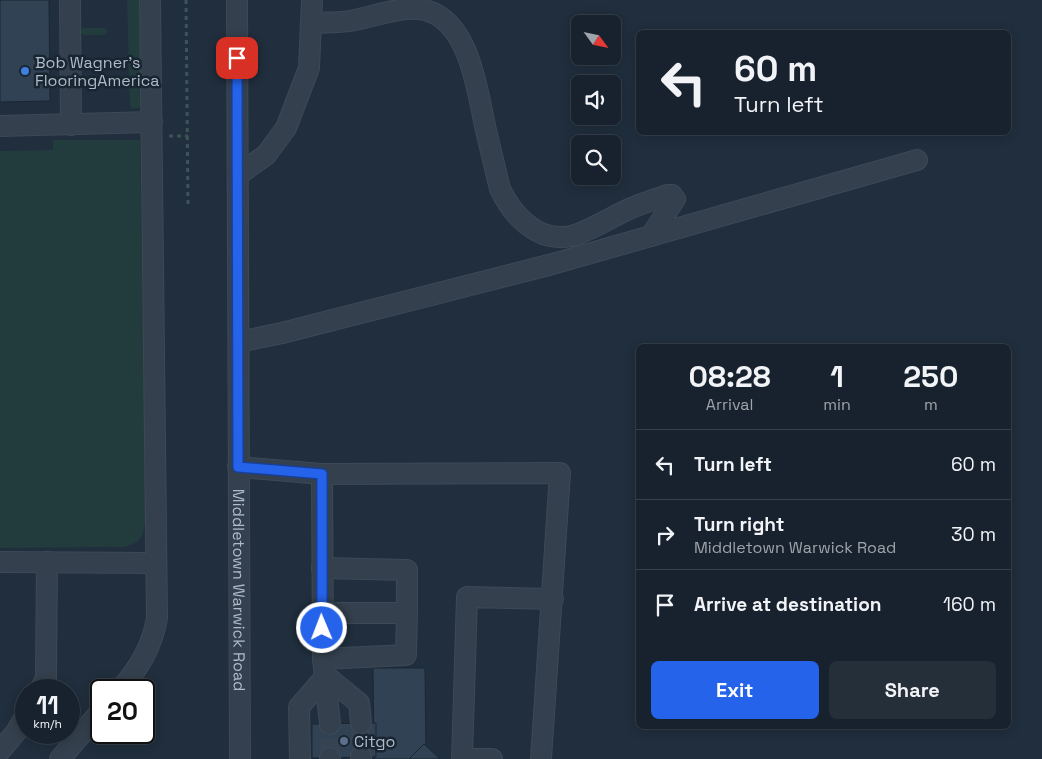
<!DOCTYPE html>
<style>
:root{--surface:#18222e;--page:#252f3a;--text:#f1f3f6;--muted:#9fa4aa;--line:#363f4a;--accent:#2563eb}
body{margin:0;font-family:"Space Grotesk",sans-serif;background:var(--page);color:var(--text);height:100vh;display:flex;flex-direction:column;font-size:19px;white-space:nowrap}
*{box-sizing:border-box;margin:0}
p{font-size:16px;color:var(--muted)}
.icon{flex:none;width:28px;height:28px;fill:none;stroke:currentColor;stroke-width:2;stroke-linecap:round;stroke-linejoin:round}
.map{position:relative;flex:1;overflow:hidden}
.side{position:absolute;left:636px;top:344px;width:375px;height:385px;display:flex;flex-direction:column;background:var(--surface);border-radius:8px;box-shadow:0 2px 12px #0003,0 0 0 1px var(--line)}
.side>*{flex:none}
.guide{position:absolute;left:636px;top:30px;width:375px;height:105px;border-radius:8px;box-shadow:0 2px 12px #0003,0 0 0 1px var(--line);background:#18222e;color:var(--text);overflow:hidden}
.needle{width:32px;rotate:123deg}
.controls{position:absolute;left:571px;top:15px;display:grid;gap:10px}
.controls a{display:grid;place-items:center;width:50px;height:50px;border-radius:8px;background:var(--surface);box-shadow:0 2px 12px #0003,0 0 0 1px var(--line);font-size:25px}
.speed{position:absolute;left:15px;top:679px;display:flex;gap:10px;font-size:25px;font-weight:700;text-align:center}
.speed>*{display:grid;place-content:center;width:65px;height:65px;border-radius:50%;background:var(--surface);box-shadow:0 2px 12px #0003,0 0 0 1px var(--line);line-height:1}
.speed small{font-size:12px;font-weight:400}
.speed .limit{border:2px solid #111;border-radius:8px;background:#fff;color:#111}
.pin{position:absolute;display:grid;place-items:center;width:42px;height:42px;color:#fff;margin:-21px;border-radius:10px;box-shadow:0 2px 8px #0006}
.me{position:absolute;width:55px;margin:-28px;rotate:359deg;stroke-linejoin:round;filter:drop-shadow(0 0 4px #0008)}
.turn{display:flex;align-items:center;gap:18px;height:105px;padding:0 15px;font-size:22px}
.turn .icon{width:65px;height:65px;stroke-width:2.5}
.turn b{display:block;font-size:35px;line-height:42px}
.eta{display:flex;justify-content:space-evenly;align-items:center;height:85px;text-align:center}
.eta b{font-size:30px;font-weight:700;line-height:35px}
.primary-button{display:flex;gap:10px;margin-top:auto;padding:10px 15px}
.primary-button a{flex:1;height:58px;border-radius:8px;background:var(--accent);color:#fff;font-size:20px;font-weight:700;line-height:58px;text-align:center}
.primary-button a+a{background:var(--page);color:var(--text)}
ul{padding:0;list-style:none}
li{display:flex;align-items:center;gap:15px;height:70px;padding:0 15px;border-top:1px solid var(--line)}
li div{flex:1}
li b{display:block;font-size:19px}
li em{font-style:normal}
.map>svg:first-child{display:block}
.green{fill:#223c3e}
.building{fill:#314254;stroke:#1b2733}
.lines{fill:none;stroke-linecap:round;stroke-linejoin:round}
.minor-tunnel{stroke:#354352;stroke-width:20;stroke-dasharray:20 10;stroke-linecap:butt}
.minor-casing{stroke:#3d4956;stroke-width:22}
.path{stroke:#3b5556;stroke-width:3;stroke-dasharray:4 4;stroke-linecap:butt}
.minor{stroke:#34404d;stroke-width:20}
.route-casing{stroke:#184099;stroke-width:12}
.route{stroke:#2563eb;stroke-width:9}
.shop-dot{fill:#3f7fe0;stroke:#192531;stroke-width:2}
.service-dot{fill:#5c6f8a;stroke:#192531;stroke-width:2}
.labels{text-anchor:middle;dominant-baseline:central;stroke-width:5;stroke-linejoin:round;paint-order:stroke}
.poi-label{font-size:16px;fill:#afbbc9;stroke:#192531;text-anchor:start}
.street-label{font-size:16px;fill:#afbbc9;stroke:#192531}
</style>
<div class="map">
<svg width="1042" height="759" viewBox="0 0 1042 759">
<rect width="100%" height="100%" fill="#202e3d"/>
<g class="green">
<polygon points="127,0 139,0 141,105 139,108 131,108 130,105"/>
<polygon points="83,28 105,28 108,31 105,35 84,35 80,32"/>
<path d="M53 140H140L146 520C142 537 142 543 123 547L0 548V151L53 150Z"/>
</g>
<g class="building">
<polygon points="0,0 49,0 50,101 0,102"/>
<polygon points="373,668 425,668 426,756 415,756 412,759 374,759"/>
<polygon points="64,686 74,694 69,701 69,690 61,690"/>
<polygon points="376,723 376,757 312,758 312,724"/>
<polygon points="424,744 440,759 409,759"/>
</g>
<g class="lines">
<g class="minor-tunnel">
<polyline points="361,723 361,757"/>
<polyline points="330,758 330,724"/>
</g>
<g class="minor-casing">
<g id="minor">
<polyline points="70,0 71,125"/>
<path id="s1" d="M237 0 240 759"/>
<path d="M312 23C325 22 338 23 350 21 372 17 403 5 425 10 469 21 477 89 485 126 490 147 495 168 500 189 513 216 538 243 571 236 586 233 612 217 627 210 640 204 654 200 667 195H672L675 199 651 236"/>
<polyline points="0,126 152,122"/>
<polyline points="238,175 266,155 286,128 309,68 312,0"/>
<polyline points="239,342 282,333 549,265 917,160"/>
<polyline points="238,467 322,474 560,473 541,759"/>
<polyline points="322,474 323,659 330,724"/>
<polyline points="0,562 155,563"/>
<polyline points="322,568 407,570 407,613 322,613"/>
<polyline points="323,659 406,655 407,613"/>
<polyline points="40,690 46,678 47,562"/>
<path d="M120 690C139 668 152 647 157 618L150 0"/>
<polyline points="0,751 16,732 26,715"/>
<polyline points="361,757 361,759"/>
<polyline points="330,758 330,759"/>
<polyline points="60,759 101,711"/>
<polyline points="300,759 299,707 326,676 359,703 361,723"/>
<polyline points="462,759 467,597 553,599"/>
<polyline points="463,759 492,759"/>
</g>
</g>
<g class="path">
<polyline points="186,0 188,206"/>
<polyline points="169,136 188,136"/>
</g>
<use href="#minor" class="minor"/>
</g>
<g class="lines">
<g class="route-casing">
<polyline id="route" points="237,58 238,467 322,474 322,628"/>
</g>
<use href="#route" class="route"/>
</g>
<circle class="shop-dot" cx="25" cy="71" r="5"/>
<circle class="service-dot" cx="344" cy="741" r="5"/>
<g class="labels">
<g class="poi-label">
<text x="35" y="62">Bob Wagner's<tspan x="35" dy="18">FlooringAmerica</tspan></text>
<text x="354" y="741">Citgo</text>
</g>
<g class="street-label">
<text stroke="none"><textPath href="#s1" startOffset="590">Middletown Warwick Road</textPath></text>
</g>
</g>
</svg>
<div class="controls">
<a><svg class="needle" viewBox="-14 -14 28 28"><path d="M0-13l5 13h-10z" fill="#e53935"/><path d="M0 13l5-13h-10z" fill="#9fa4aa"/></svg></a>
<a><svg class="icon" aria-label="sound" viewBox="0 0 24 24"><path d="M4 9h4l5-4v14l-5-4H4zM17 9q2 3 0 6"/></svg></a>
<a><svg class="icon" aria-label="search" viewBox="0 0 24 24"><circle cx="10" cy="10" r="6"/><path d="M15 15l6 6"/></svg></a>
</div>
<div class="speed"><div>11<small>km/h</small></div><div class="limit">20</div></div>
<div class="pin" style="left:237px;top:58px;background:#d93025"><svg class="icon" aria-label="arrive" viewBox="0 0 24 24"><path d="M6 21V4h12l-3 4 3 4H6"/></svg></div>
<svg class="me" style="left:322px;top:628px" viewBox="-20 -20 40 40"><circle r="17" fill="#2563eb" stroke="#fff" stroke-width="3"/><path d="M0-11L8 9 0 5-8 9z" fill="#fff"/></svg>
<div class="guide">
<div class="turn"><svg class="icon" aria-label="left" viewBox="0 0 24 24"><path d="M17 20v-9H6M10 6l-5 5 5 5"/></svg><div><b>60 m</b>Turn left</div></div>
</div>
<section class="side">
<div class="eta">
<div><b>08:28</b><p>Arrival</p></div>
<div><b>1</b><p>min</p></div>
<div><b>250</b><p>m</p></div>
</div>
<ul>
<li><svg class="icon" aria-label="left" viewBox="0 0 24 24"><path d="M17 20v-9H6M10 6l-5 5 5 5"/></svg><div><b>Turn left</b></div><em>60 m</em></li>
<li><svg class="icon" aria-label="right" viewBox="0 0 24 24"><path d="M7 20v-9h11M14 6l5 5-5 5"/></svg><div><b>Turn right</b><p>Middletown Warwick Road</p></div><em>30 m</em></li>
<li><svg class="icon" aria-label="arrive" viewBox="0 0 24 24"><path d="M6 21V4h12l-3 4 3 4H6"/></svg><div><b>Arrive at destination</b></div><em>160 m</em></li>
</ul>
<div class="primary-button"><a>Exit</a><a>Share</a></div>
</section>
</div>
